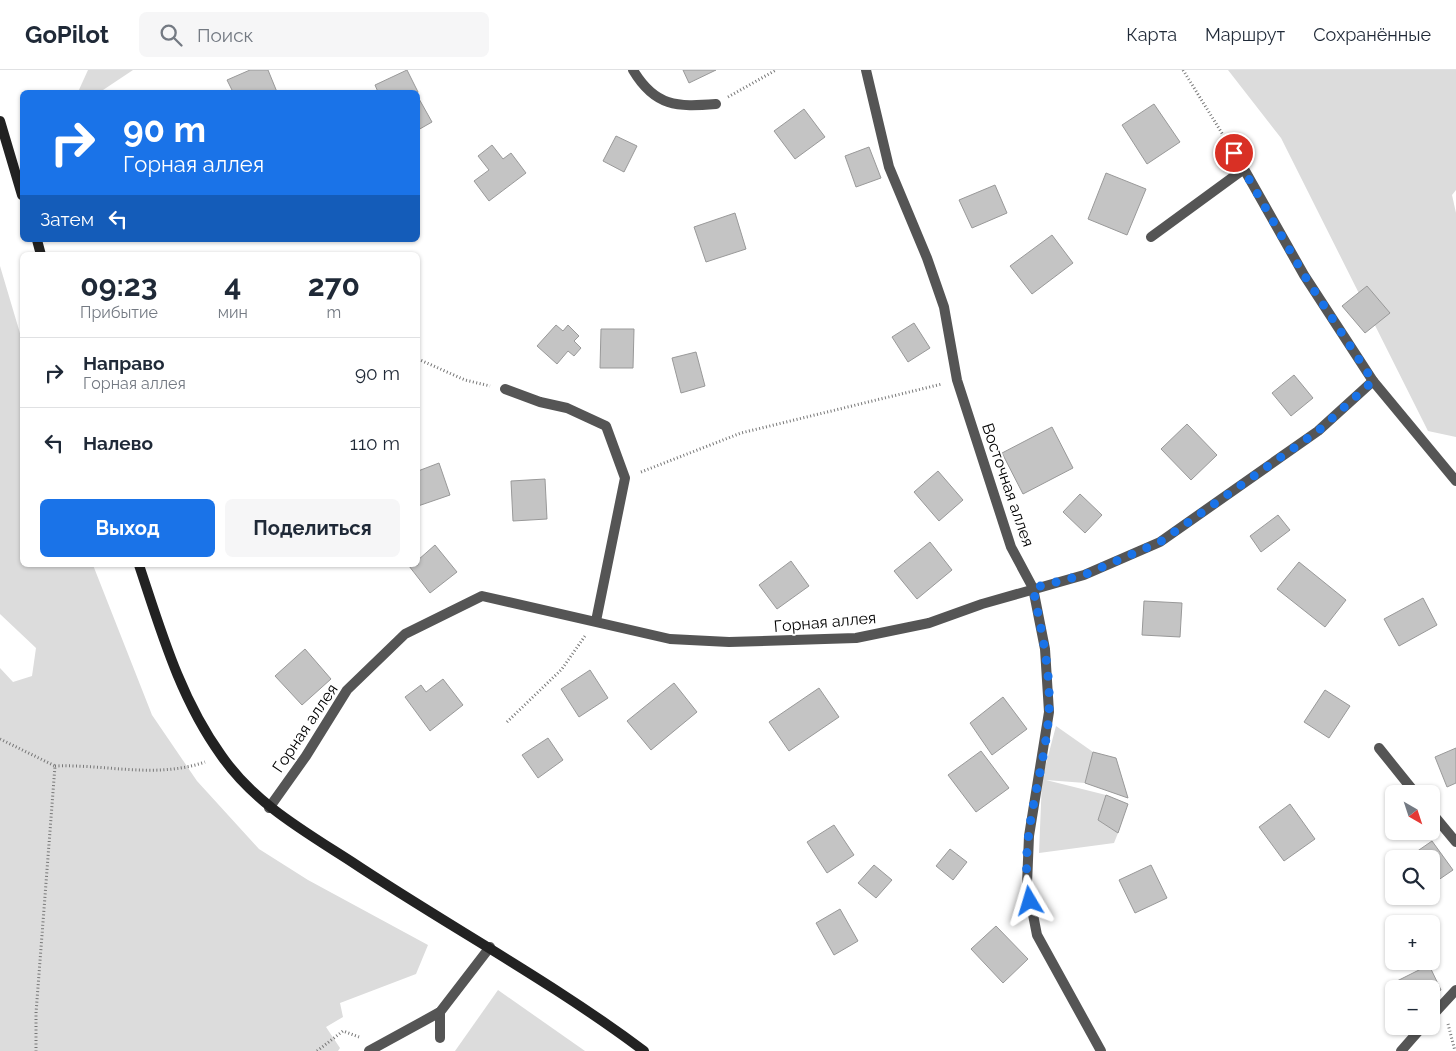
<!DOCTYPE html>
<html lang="ru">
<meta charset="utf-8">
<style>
:root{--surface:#fff;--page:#f6f6f7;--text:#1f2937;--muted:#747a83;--line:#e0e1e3;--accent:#1a73e8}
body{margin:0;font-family:Raleway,sans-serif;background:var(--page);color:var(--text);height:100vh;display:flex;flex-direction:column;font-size:19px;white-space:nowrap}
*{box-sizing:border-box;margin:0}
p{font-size:16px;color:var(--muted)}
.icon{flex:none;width:28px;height:28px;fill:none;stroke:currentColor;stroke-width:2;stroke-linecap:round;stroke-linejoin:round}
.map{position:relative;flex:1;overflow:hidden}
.panel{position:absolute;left:20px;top:182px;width:400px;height:315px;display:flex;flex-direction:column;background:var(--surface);border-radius:8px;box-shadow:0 1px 4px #0004}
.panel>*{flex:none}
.banner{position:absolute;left:20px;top:20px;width:400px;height:152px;border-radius:8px;box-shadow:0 1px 4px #0004;background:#1a73e8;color:#fff;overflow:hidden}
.needle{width:32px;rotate:141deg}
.buttons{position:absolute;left:1385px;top:715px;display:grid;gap:10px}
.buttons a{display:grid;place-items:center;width:55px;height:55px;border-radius:8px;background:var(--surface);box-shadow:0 1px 4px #0004;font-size:25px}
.pin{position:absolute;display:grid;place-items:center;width:42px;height:42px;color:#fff;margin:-21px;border:2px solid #fff;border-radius:50%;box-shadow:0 1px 5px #0007}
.me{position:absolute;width:55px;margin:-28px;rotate:353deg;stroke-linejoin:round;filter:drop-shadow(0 0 4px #0008)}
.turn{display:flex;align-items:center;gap:18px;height:105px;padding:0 20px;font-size:22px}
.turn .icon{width:65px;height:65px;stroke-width:2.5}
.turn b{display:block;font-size:35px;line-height:42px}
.then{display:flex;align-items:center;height:48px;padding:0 20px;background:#0003;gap:10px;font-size:19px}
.eta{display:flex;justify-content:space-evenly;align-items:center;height:85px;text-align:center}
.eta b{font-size:30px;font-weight:700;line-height:35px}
.cta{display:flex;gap:10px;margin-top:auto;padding:10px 20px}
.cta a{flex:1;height:58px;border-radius:8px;background:var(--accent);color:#fff;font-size:20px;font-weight:700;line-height:58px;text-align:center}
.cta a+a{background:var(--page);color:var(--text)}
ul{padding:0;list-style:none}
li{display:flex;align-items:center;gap:15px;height:70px;padding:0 20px;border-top:1px solid var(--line)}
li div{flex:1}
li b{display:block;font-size:19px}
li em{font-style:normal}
header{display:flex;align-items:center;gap:30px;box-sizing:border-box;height:70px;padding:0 25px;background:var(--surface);border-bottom:1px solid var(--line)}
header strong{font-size:24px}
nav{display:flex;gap:28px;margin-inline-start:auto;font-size:18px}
.search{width:350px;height:45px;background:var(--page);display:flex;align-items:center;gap:12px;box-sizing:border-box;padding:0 18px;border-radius:8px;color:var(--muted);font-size:19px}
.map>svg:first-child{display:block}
.green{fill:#dcdcdc}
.building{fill:#c4c4c4;stroke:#999}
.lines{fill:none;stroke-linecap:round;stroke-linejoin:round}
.path{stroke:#777;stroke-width:3;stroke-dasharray:1 2.5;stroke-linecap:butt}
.lane{stroke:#555;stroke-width:10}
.street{stroke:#555;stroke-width:10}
.secondary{stroke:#222;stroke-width:10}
.route{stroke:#1a73e8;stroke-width:9;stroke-dasharray:0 16.2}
.labels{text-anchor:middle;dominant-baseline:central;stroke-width:4;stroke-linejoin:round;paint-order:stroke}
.street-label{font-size:16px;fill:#000;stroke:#fff}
</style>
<header>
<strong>GoPilot</strong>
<div class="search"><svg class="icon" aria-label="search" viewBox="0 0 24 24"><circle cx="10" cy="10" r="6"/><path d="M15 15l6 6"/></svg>Поиск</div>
<nav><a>Карта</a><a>Маршрут</a><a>Сохранённые</a></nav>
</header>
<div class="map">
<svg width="1456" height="981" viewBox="0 0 1456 981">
<rect width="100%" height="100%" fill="#fff"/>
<g class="green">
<polygon points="88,0 133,0 100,22 78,22"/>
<polygon points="1228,0 1456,0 1456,120 1452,125 1456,143 1456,367 1428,361 1281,68"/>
<polygon points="0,196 22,270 22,495 93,495 152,645 197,711 259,779 308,810 428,875 416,904 340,933 343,947 326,957 340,978 338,981 0,981 0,598 13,612 32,606 36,578 0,544"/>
<polygon points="1056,656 1093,682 1085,713 1046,710 1106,725 1098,750 1118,763 1114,773 1039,783 1042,709"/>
<polygon points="498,920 585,981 455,981"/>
</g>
<g class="building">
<polygon points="250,0 268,0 277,22 233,22 227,10"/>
<polygon points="407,0 418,22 378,22 375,15"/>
<polygon points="683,0 716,0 689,13"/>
<polygon points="418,27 432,52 418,60"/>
<polygon points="1154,34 1180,72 1147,94 1122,55"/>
<polygon points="804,39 825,67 795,89 774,61"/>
<polygon points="616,66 637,76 624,102 603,91"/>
<polygon points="492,75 503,89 511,83 526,103 489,131 474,111 489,100 478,86"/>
<polygon points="869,77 881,108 856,117 845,86"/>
<polygon points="1106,103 1146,119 1127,165 1088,149"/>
<polygon points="995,115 1007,143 972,158 959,130"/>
<polygon points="735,143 746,179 706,192 694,157"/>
<polygon points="1052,165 1073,193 1032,224 1010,196"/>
<polygon points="1367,216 1390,243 1365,263 1342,236"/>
<polygon points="914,253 930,278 908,292 892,267"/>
<polygon points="556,255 563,261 568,255 579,266 574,271 581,278 574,286 568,281 557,294 537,276"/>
<polygon points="601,259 634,259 633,298 600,298"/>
<polygon points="696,282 705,316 681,323 672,288"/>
<polygon points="1294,305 1313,328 1291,346 1272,323"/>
<polygon points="1187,354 1217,385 1191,410 1161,379"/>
<polygon points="1052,357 1073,398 1023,424 1002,383"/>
<polygon points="439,393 450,425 418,436 418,401"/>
<polygon points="938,401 963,430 939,451 914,422"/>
<polygon points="545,409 547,449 513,451 511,411"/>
<polygon points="1080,424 1102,445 1085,463 1063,442"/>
<polygon points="1278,445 1290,460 1261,482 1250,466"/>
<polygon points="930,472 952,500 917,529 894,501"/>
<polygon points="435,475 457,502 430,523 409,496 418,495 418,490"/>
<polygon points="791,491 809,516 777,539 759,515"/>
<polygon points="1299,492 1346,530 1325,557 1277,519"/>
<polygon points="1423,528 1437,555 1399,576 1384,549"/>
<polygon points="1144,531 1182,533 1180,567 1142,565"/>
<polygon points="305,579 331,609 302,635 275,606"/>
<polygon points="590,600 608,628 579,647 561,619"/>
<polygon points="443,609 463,635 430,661 405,627 421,615 426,622"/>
<polygon points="674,613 697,642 651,680 627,651"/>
<polygon points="819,618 839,647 789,681 769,652"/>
<polygon points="1325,620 1350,636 1329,668 1304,652"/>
<polygon points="1003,627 1027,659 992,685 970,653"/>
<polygon points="548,668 563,690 538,708 522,685"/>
<polygon points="1456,678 1456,713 1447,717 1435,687"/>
<polygon points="981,681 1009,718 976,742 948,705"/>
<polygon points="1093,682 1116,688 1128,728 1085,713"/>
<polygon points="1106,725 1128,734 1118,763 1098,750"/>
<polygon points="1290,734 1315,769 1284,791 1259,757"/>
<polygon points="834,755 854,785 827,803 807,772"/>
<polygon points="1432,771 1453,800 1431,815 1431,789 1406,789"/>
<polygon points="950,779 967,792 953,810 936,796"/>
<polygon points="874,795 892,810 876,828 858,813"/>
<polygon points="1151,795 1167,828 1135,843 1119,810"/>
<polygon points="840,839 858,871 834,885 816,853"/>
<polygon points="996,856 1028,889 1003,913 971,879"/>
<polygon points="1429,895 1441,920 1431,925 1431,919 1394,919 1394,929 1387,916"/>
</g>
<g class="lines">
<g class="path">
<polyline points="1183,0 1236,86"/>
<polyline points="728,27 776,0"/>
<polyline points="418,289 465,310 490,316"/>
<polyline points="641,402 741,363 942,314"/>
<polyline points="507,652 562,599 585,566"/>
<polyline points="0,669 55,696 36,943 36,981"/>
<path d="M55 696C105 694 156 709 205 692"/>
<polyline points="1448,954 1455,981"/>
<polyline points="317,981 343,961 359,967"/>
</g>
<g class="lane">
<polyline points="1151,167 1244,99 1304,205 1373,311"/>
<polyline points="505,319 540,332 567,338 606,356 625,408 596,551"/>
<polyline points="1379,678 1416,724"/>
<polyline points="1431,742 1456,772"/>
<polyline points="440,968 440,942"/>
<polyline points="369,981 440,942 490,877"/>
</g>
<g class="street">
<path d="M633 0C655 37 677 37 716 34"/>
<polyline points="866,0 889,97 927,188 944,237 957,310 1011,477 1033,518 1045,579 1049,642 1029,766 1027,814 1037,865 1101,981"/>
<polyline points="269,738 306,686 347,620 405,564 482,526 670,569 729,572 856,568 929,553 982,534 1084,505 1160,472 1318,361 1373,311 1456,411"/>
<polyline points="1431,947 1456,920"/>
<polyline points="1401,981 1423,956"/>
</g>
<g class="secondary">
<polyline points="0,51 22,125"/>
<polyline points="37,170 41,185"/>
<path d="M139 495C161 561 180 628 221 685 254 733 304 761 352 792 448 856 551 911 644 981"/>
</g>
</g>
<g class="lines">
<path class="route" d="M1030 831C1017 768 1045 705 1049 642 1051 601 1041 559 1033 518L1084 505 1160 472 1318 361 1373 311 1304 205 1234 83"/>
</g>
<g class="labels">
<g class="street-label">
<text transform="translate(1008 415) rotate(71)">Восточная аллея</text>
<text transform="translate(825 552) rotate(-5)">Горная аллея</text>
<text transform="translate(305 658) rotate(-56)">Горная аллея</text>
</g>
</g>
</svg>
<div class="buttons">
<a><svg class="needle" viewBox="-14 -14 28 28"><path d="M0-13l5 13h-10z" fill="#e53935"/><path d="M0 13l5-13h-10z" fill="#747a83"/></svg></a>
<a><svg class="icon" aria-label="search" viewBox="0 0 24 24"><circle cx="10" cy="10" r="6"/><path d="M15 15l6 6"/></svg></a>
<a>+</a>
<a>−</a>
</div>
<div class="pin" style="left:1234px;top:83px;background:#d93025"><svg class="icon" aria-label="arrive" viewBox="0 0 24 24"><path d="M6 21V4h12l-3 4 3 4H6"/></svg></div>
<svg class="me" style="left:1030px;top:831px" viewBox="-20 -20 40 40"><path d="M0-17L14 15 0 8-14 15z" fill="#1a73e8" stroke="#fff" stroke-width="4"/></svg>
<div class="banner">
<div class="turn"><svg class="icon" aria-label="right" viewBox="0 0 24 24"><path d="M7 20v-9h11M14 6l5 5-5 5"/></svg><div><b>90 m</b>Горная аллея</div></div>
<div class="then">Затем<svg class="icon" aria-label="left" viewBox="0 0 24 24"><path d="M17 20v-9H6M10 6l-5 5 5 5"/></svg></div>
</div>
<section class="panel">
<div class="eta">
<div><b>09:23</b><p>Прибытие</p></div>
<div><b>4</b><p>мин</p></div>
<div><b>270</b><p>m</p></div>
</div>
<ul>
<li><svg class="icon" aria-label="right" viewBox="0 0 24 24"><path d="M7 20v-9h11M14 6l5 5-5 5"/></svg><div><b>Направо</b><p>Горная аллея</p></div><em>90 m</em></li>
<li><svg class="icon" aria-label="left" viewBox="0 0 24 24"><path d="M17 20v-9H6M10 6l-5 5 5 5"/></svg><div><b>Налево</b></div><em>110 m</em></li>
</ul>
<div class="cta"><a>Выход</a><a>Поделиться</a></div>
</section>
</div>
